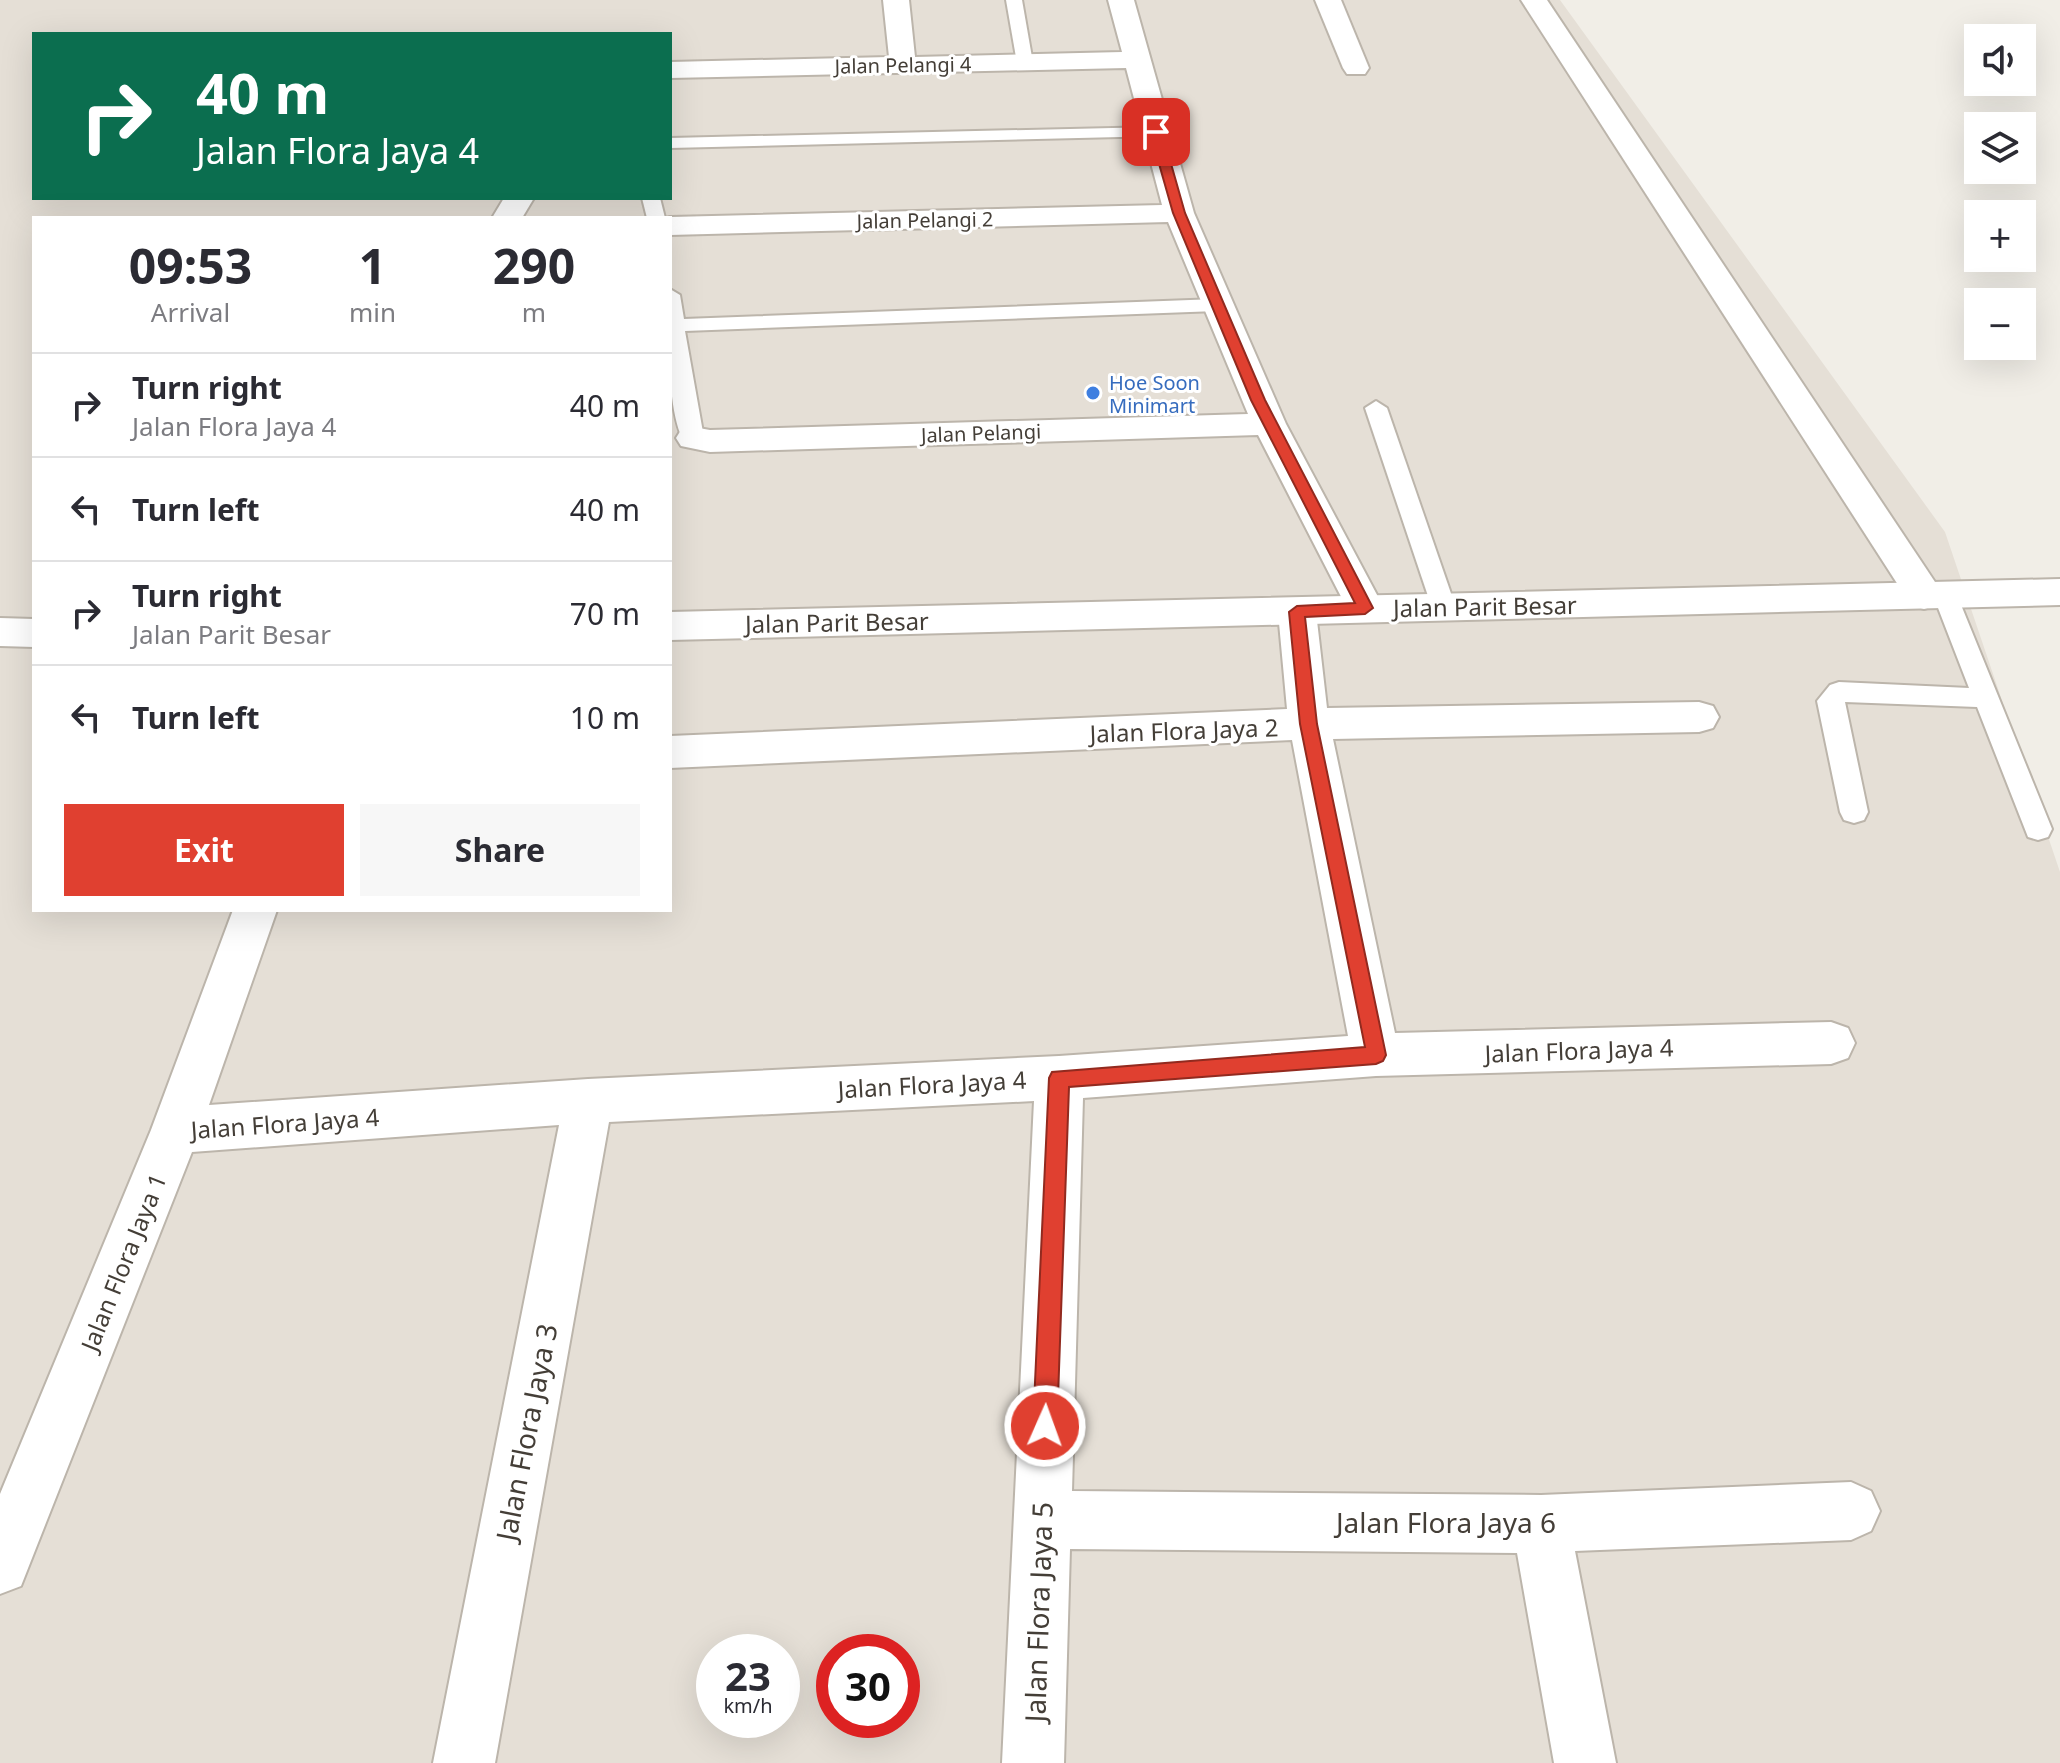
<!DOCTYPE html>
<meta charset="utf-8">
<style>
:root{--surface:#fff;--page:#f7f7f7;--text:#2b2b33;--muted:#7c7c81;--line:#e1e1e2;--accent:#e04030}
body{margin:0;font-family:"Noto Sans",sans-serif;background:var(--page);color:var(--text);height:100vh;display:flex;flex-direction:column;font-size:30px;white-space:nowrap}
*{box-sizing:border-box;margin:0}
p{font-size:26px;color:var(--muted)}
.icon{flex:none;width:44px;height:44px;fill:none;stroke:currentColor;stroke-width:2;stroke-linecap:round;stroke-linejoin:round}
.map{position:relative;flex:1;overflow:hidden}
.panel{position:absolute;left:32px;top:216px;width:640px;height:696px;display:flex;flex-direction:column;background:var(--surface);border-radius:0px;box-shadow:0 8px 32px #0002}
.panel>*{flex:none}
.hud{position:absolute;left:32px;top:32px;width:640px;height:168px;border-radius:0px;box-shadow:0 8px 32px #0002;background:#0b6e4f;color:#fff;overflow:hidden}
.tools{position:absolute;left:1964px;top:24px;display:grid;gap:16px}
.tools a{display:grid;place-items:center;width:72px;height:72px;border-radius:0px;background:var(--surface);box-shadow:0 8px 32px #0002;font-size:40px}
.speed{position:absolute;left:696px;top:1634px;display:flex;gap:16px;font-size:40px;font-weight:700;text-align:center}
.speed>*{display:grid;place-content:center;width:104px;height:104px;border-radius:50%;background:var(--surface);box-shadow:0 8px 32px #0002;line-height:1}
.speed small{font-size:20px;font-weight:400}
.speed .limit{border:12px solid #d22;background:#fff;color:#111}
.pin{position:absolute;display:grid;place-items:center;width:68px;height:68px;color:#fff;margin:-34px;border-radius:16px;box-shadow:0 4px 12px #0006}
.me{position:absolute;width:88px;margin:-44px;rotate:2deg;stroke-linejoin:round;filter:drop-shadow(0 0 6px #0008)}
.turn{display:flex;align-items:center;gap:28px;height:168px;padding:0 32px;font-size:36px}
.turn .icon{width:104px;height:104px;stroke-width:2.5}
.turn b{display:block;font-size:56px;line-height:68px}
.eta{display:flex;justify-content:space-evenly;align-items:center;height:136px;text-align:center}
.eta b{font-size:48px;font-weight:700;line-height:56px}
.cta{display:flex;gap:16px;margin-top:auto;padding:16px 32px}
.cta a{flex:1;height:92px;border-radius:0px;background:var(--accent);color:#fff;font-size:32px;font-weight:700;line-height:92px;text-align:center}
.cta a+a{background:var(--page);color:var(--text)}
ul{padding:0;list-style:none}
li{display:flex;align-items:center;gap:24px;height:104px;padding:0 32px;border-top:2px solid var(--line)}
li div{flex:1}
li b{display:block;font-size:30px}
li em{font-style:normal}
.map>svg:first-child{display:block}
.residential{fill:#e5dfd6;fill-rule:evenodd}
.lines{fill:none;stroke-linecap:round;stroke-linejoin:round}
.service-casing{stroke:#bcb5ab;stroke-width:4}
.minor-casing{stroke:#bcb5ab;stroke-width:4}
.tertiary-casing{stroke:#bcb5ab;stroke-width:4}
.service{fill:#fff;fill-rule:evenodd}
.minor{fill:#fff;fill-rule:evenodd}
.tertiary{fill:#fff;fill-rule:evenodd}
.route{fill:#e04030;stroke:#922a1f;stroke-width:2}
.shop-dot{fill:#3f7fe0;stroke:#fff;stroke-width:3}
.labels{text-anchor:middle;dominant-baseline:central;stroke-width:6;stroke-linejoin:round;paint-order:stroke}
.far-street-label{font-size:20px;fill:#443e37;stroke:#fff}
.far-shop-label{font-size:20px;fill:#366cbe;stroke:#fff;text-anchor:start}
.street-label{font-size:24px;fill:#443e37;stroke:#fff}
.near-street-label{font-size:28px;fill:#443e37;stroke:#fff}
</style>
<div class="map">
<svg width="2060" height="1763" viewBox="0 0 2060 1763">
<rect width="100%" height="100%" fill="#f1eee7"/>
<path class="residential" d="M0 0H1560L1945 532 2060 872V1763H0ZM34 34H670V198H34ZM34 218H670V910H34ZM714 1652H782V1720H714ZM834 1652H902V1720H834Z"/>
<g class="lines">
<g class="service-casing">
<g id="service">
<polygon points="1006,0 1022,0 1033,63 1031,67 1025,68 1017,63"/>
<polygon points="1156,127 1162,128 1165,132 1162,136 670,148 670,138"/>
<polygon points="642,198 660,198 665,218 647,218"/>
<path d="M670 289 680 295 684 319 1217 299 1227 305 1217 311 685 331 704 438 701 443H685C665 411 670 328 670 289Z"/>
<polygon points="1376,401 1387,408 1456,608 1453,614 1444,617 1435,614 1432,608 1365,408"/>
<polygon points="1945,586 1954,589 1957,595 2052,829 2048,837 2038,840 2028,837 1977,707 1845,702 1868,812 1864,820 1854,823 1844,820 1840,812 1817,701 1830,685 1839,682 1969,688 1933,595 1936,589"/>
</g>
</g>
<g class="minor-casing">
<g id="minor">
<polygon points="883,0 909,0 915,57 1122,52 1108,0 1134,0 1194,213 1286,424 1384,608 1378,618 1365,622 1352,618 1258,435 710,452 681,446 676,438 681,430 693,427 710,430 1248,414 1168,222 670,235 670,218 666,218 670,217 1162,205 1126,68 670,78 670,62 889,57"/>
<polygon points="1315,0 1341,0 1369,68 1365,74 1347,74 1343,68"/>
<polygon points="1521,0 1547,0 1937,585 1943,595 1937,605 1924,609 1911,605"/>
<polygon points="504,198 534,198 522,218 492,218"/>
<polygon points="1297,598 1311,602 1316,612 1327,708 1699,702 1713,706 1719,717 1713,728 1699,732 1333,739 1395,1033 1831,1022 1848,1028 1855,1043 1848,1058 1831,1064 1376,1076 1083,1098 1072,1491 1541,1495 1851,1482 1871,1491 1880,1511 1871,1531 1851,1540 1575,1551 1616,1763 1554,1763 1517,1553 1070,1549 1064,1763 1002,1763 1034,1101 609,1122 495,1763 433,1763 559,1125 192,1152 21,1586 0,1594 0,1494 151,1130 233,910 277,910 209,1105 588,1079 1059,1056 1348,1036 1292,740 670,768 670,736 1287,709 1278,612 1283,602"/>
</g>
</g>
<g class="tertiary-casing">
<g id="tertiary">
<polygon points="2060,579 2060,605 670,640 670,612"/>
<polygon points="0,618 34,619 34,647 0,646"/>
</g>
</g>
<use href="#service" class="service"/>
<use href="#minor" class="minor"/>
<use href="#tertiary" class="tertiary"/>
</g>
<polygon class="route" points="1156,129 1162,132 1185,213 1265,400 1373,608 1365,614 1305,617 1317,724 1386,1055 1383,1061 1376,1064 1069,1087 1057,1426 1053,1434 1045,1437 1037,1434 1033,1426 1049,1078 1052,1072 1365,1047 1300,724 1289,612 1297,606 1355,603 1251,400 1173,213 1150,132"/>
<circle class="shop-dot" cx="1093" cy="393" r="8"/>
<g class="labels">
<g class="far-street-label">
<text transform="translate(903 65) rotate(-1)">Jalan Pelangi 4</text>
<text transform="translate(925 220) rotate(-1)">Jalan Pelangi 2</text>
<text transform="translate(981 433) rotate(-2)">Jalan Pelangi</text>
</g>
<g class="far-shop-label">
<text x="1109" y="382">Hoe Soon<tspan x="1109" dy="23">Minimart</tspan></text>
</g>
<g class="street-label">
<text transform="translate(1485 606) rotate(-1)">Jalan Parit Besar</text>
<text transform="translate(837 622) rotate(-1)">Jalan Parit Besar</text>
<text transform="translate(1184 730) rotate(-2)">Jalan Flora Jaya 2</text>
<text transform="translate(1579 1050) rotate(-2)">Jalan Flora Jaya 4</text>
<text transform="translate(932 1084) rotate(-3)">Jalan Flora Jaya 4</text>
<text transform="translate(285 1123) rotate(-4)">Jalan Flora Jaya 4</text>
<text transform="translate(123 1262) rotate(-68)">Jalan Flora Jaya 1</text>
</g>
<g class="near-street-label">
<text transform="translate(526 1432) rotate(-79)">Jalan Flora Jaya 3</text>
<text x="1446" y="1522">Jalan Flora Jaya 6</text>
<text transform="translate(1038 1612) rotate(-88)">Jalan Flora Jaya 5</text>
</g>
</g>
</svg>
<div class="tools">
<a><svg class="icon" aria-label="sound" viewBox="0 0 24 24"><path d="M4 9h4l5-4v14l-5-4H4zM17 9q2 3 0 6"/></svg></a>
<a><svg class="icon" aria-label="layers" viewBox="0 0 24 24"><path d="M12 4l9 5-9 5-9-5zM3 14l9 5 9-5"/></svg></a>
<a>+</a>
<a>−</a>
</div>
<div class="speed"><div>23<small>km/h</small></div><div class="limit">30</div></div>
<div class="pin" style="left:1156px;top:132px;background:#d93025"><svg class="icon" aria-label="arrive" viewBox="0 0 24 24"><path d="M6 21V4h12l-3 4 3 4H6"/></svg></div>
<svg class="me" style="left:1045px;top:1426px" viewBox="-20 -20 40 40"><circle r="17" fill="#e04030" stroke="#fff" stroke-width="3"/><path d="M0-11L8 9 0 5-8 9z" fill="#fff"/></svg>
<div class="hud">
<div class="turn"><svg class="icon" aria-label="right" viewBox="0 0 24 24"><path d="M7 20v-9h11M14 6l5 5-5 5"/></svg><div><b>40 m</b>Jalan Flora Jaya 4</div></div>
</div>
<section class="panel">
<div class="eta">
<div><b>09:53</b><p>Arrival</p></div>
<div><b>1</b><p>min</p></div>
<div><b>290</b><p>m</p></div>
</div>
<ul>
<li><svg class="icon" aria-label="right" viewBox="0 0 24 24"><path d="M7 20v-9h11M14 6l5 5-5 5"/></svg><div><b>Turn right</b><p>Jalan Flora Jaya 4</p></div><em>40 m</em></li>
<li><svg class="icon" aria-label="left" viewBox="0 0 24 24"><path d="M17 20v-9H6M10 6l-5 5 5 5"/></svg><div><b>Turn left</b></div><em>40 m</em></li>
<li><svg class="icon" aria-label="right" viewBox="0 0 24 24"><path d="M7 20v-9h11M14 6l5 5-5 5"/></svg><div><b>Turn right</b><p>Jalan Parit Besar</p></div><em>70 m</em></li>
<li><svg class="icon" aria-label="left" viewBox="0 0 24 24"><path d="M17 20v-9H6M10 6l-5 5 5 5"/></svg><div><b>Turn left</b></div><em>10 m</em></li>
</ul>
<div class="cta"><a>Exit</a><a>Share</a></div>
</section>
</div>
